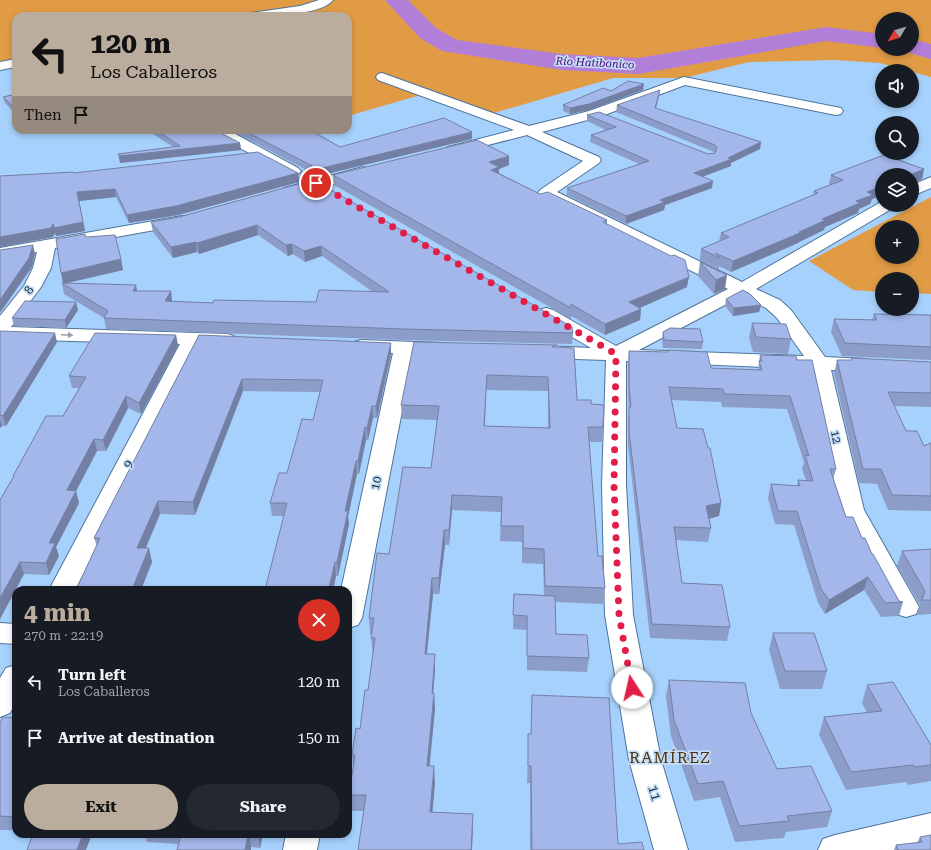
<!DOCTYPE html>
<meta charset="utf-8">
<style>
:root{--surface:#171b24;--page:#242831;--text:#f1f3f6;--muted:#9ea1a6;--accent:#bbad9d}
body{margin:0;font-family:"Roboto Serif",serif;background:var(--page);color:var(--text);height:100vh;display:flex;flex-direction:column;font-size:15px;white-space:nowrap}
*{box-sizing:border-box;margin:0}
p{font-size:13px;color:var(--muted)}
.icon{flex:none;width:22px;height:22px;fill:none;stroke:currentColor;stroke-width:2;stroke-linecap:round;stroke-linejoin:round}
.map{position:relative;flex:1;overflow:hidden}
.details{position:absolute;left:12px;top:586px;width:340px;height:252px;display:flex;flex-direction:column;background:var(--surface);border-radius:12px;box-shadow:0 2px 6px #0003}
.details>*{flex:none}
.top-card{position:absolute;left:12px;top:12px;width:340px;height:122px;border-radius:12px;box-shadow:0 2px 6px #0003;background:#bbad9d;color:#111;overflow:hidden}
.needle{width:26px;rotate:232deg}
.fabs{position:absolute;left:875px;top:12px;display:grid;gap:8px}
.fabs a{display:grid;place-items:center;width:44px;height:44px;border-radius:50%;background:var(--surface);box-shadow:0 2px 6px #0003;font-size:20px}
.pin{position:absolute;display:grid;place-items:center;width:34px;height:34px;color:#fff;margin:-17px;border:2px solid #fff;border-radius:50%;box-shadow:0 1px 4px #0007}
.me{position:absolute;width:44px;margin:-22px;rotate:350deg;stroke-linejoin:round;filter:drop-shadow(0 0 3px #0008)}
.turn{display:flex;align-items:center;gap:14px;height:84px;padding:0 12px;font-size:18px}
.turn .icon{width:52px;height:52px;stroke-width:2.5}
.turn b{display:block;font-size:28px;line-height:34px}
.then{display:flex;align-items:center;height:38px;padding:0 12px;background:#0003;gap:8px;font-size:15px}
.round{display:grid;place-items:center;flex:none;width:42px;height:42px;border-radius:21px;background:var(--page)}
.head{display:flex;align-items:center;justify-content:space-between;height:68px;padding:0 12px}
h1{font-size:24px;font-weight:700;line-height:30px;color:var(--accent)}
.primary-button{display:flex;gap:8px;margin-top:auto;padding:8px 12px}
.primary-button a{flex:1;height:46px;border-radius:24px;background:var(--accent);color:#111;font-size:16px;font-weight:700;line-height:46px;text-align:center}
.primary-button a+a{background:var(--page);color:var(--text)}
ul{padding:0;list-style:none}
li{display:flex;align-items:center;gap:12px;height:56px;padding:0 12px}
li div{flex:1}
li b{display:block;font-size:15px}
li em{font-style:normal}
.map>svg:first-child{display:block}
.green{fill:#e19b45;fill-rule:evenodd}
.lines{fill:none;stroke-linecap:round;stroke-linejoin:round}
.river{fill:#b17ed8;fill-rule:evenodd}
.minor-casing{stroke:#4d749b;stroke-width:2}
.minor{fill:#fff;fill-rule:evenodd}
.wall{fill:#8d9dc9;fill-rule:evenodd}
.shaded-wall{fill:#7380a4}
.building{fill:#a4b7ea;stroke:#7380a4;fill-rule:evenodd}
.oneway{fill:#989fa6}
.route{stroke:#e11d48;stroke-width:7;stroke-dasharray:0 12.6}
.labels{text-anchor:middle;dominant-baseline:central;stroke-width:3.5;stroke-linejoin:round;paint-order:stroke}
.far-water-label{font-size:11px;font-style:italic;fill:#4f0075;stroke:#c3ddf7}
.street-label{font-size:12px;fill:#192a3a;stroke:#c3ddf7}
.near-street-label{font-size:14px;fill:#192a3a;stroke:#c3ddf7}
.near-neighbourhood-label{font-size:16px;letter-spacing:1px;fill:#4f3414;stroke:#c3ddf7}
</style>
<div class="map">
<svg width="931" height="850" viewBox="0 0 931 850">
<rect width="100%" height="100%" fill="#a7d1fd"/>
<g class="green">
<path d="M0 0H931V77L880 63 835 60 749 62 684 78H613L494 113 431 92 348 116V16H16V63L0 66ZM882 19H912V49H882Z"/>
<path d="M931 197V294L912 293V279H882V292L853 290 809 261ZM882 227H912V257H882Z"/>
</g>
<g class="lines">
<g class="river">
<polygon points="385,0 408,0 436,28 457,40 562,54 638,58 826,27 882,34 882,48 826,41 638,74 562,70 442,51 420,38"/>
<polygon points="912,39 931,44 931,59 903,51 902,49 912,49"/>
</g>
<g class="minor-casing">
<g id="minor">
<path d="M319 0H333C321 16 265 16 246 16L251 13 300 6Z"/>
<polygon points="16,59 16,67 0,70 0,62"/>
<path d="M382 73 529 126 589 111 684 77 841 108 843 111 841 114 836 115 685 85 599 117 542 132 599 157 601 160 599 163 557 192 742 282 881 202 882 205H895L893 208 756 289 780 300 791 310 825 357 866 359 873 361 876 365 873 369 866 371 831 370 864 510 919 607 916 614 906 617 896 614 840 510 810 369 626 361V485L633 615 661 760 688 850H654L629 760 605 615 602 485 606 360 545 358 538 356 535 352 538 348 545 346 591 348 539 318 537 314 539 310 546 308 553 310 616 346 728 289 540 196 538 193 540 190 583 161 527 135 453 154 448 153 446 150 448 147 514 130 378 80 376 77 378 74ZM742 296 766 308 777 318 804 356 639 350Z"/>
<polygon points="210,130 228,130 298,168 301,171 298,174 293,176 288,174 212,133"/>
<polygon points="363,167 368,169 371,172 368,175 290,196 284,194 282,191 284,188"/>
<polygon points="931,177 931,188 912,196 912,185"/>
<polygon points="182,216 188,218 190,221 188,224 55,248 51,268 41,287 11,327 227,334 234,336 237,340 234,344 227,346 200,345 75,590 49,590 180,344 0,339 0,316 24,286 33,268 37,252 0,258 0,248"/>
<polygon points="361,340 442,343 449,345 452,349 449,353 442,355 413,354 362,618 358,625 348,628 348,590 341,590 393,353 361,352 354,350 351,346 354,342"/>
<polygon points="0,623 16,624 16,644 0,643"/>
<polygon points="16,665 16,703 10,713 0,717 0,678 6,668"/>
<polygon points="931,813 931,841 896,850 818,850 823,839 835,835"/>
<polygon points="286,834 320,834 317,850 283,850"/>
</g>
</g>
<use href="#minor" class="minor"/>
</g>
<g class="wall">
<polygon points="643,90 589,110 570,114 563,111 563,105 611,91"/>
<polygon points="16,94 16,114 5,103 3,97"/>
<polygon points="659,96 656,109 761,142 760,149 731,163 731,166 703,176 712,188 665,205 664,210 626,224 567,195 567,188 639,164 590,142 591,135 606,130 587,121 587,115 708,154 715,153 714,152 616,112 617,105"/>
<polygon points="147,130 215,130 240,143 241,150 120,163 118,154 173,147"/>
<polygon points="231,130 310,130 340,147 472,139 318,176"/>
<polygon points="884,155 924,169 922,179 912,183 912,175 882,175 882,195 872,199 870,204 859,209 858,213 825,227 824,230 799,242 798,243 731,272 719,266 719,269 700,260 701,249 719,241 721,233 813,195 814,191 830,185 829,184 831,175"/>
<polygon points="509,156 509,165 499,169 499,173 540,194 607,220 607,224 687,287 640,308 641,309 640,320 605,335 571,316 571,319 334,185 333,175"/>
<polygon points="74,173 298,173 299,182 178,215 129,223 116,197 79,201 85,231 56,236 55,233 53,237 0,247 0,176"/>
<polygon points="313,180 573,333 572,344 404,340 106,329 104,318 64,294 62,283 63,283 86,237 121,259 123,270 66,283 137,291 171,291 172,302 213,303 316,302 373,292 322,256 305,262 293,254 288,256 258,235 199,254 197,252 173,258 153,232 151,222 179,217"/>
<polygon points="700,262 725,289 714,294 698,276"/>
<polygon points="726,299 761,305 759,312 733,316 725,306"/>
<polygon points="78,310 66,328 14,326 12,318"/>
<polygon points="874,314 931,315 931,360 842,356 831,332 834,319 872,320"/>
<polygon points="752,323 791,339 788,354 753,352 749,338"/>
<polygon points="0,331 57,342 6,426 2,426 0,428"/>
<polygon points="663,332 703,342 702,349 663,348 662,339"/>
<polygon points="176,335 178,346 141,414 128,408 106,451 97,451 76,491 79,503 56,547 59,556 49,575 24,574 0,619 0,500 13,477 13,476 63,416 79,388 72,388 69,376"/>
<polygon points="199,335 391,343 391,354 377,418 373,418 368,440 366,440 359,474 357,474 348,517 349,524 338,576 336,576 333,590 265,590 284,516 272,516 270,503 287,473 313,420 320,392 243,391 195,515 160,514 146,548 152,562 141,590 76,590 97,546 94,538"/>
<path d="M556 348 577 400 591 404 603 427 602 442H589L598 556 605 588 603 604 555 602 556 634 589 658 587 672 527 670V630L513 629 514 594 544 595 543 564 522 563V542L500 541 501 512 452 510 449 545H445L439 594H433L427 654H435V670L433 693H434L435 709 429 766 435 783 432 812 473 830 472 850H358L364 811H351L349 795 353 768 352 755 360 729 368 690 373 654 371 638 372 634H370L369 618 389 554 431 468 437 420 402 419 401 405ZM486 390 548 391V428L485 426Z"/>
<polygon points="668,350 711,368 758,370 760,355 796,356 836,469 833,479 846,517 872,554 899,601 903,602 899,616 881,617 864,590 825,614 818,603 794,525 775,524 768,498 771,484 797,486 798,480 806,480 802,469 804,462 787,409 722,407 721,402 671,400 677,428 721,503 719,516 709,519 711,528 708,542 676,540 682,583 730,627 727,641 650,638 628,445 628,420 629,409 628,399 628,364 629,351 667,352"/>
<polygon points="851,358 931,362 931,407 894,406 906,431 924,446 931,443 931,511 888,510 877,484 859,483 834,374 837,360 851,360"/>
<polygon points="931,549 931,614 917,615 920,605 897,566 902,551"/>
<polygon points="773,633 827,671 822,689 780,689 769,650"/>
<polygon points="669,680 751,713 777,769 832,811 827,827 786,832 784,838 735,842 720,797 694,801 671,736 666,696"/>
<polygon points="867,685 931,745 931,781 908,785 906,782 846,790 819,735 824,717 867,713 862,703"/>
<polygon points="532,695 618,844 644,850 530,850 530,783 527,783 528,751 528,734 531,734"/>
<polygon points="16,718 16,830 0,830 0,723"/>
<polygon points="144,834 263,834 260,848 251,847 251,850 177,850 178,844 147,842"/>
<polygon points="920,837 931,850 894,850 896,845 917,843"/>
</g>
<g class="shaded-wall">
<polygon points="644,84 643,90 589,110 570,114 570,108"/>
<polygon points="660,90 659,96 654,115 655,108"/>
<polygon points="472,132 472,139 318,176 318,169"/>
<polygon points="761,142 760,149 731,163 731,166 694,180 694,173"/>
<polygon points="240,143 241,150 120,163 119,156"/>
<polygon points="509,156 509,165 499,169 499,177 491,179 489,162"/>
<polygon points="924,169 922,179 912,183 912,175 910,175"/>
<polygon points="298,173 299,182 178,215 129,223 127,215"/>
<polygon points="713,181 712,188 665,205 664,210 626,224 626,216 660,200"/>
<polygon points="882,186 882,195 872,199 870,204 859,209 858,213 825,227 824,230 799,242 798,243 731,272 733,261 799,232 822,219 856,201 867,192"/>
<polygon points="115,189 116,197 79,201 85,231 56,236 55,233 53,237 0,247 0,237 77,192"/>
<polygon points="257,225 258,235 199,254 197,243"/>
<polygon points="196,242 197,252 173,258 171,247"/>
<polygon points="292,244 293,254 288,256 286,245"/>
<polygon points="33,245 35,254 32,267 0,313 0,300"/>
<polygon points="321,246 322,256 305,262 304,251"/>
<polygon points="121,259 123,270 63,284 61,273"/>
<polygon points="727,275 725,289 714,294 716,280"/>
<polygon points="689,277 687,287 628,313 629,302"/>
<polygon points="136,285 138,296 133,291"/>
<polygon points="171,291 172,302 165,301"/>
<polygon points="76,302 78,310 66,328 65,320"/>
<polygon points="761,305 759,312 733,316 734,308"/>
<polygon points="641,309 640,320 605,335 605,324"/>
<polygon points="55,333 57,342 6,426 3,416"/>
<polygon points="176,335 178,346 141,414 139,403"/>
<polygon points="391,343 391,354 377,418 376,406"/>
<polygon points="487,375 486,390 484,441 484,426"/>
<polygon points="242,379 243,391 195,515 193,502"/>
<polygon points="126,396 128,408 106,451 103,440"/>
<polygon points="372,406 373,418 368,440 367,428"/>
<polygon points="0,420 2,426 0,428"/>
<polygon points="365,427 366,440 359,474 358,461"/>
<polygon points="94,439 97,451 76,491 79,503 56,547 59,556 49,575 46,563 49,543 67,490"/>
<polygon points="356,461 357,474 348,517 349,524 338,576 337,562 345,511"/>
<polygon points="452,495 452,510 449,545 449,530"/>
<polygon points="158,501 160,514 140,561 137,548"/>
<polygon points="721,503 719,516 704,520 706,506"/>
<polygon points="444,530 445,545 439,594 439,578"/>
<polygon points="149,548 152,562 141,590 134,590 133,587"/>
<polygon points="20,562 24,574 0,619 0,598"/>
<polygon points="335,562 336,576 333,590 329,590 329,588"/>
<polygon points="868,577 864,590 825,614 829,600"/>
<polygon points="432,578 433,594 425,670 425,654"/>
<polygon points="435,654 435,670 432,709 432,693"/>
<polygon points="434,693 435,709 428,782 427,766"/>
<polygon points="434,766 435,783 431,828 430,812"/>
<polygon points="473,814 472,850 471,850"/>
<polygon points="83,834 92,834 86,850 77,850"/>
<polygon points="249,834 251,847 251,850 245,850"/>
<polygon points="258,834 263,834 260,848"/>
</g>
<g class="building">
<polygon points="628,81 644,84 589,104 570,108 563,105 603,88 611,91"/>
<polygon points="660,90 655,108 761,142 728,158 732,159 694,173 713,181 660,200 665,202 626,216 567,188 649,161 591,135 616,127 587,115 599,112 708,154 715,153 717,148 715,145 617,105"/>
<polygon points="16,94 16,109 3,97"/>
<polygon points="444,118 472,132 318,169 243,130 310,130 340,147"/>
<polygon points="156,130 215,130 240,143 119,156 118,154 180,146"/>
<polygon points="477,140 509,156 489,162 499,167 491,170 540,194 548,192 607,220 603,222 671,256 674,255 685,260 689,277 629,302 641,309 605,324 571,304 571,308 333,175"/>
<polygon points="258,152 298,173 176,206 127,215 115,189 77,192 83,222 54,228 53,224 51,228 0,237 0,176 74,172 74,173"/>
<polygon points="884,155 924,169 910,175 882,175 882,186 867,192 873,195 856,201 860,203 822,219 826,220 799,232 800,233 733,261 715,253 720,258 701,249 729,237 721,233 818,193 814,191 843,180 831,175"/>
<polygon points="313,180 572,327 573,333 404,329 104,318 108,311 62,283 136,285 133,291 171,291 165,301 213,303 214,300 316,302 319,290 389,292 321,246 304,251 292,244 286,245 257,225 197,243 196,242 171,247 151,222 179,217"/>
<polygon points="85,234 86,237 115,235 121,259 61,273 56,239"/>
<polygon points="33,245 29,258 0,300 0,250"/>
<polygon points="700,262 727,275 716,280"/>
<polygon points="743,290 750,294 761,305 734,308 726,299"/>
<polygon points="25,301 76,302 65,320 12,318"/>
<polygon points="874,314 931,315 931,347 845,343 834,319 877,320"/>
<polygon points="752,323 786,324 791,339 756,337"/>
<polygon points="670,328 700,329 703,342 664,340 663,332"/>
<polygon points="0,331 55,333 3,416 0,415"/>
<polygon points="95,333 176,335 139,403 126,396 103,440 94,439 67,490 76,491 49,543 55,543 46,563 20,562 0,598 0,500 14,476 13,476 46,416 63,416 86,377 69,376"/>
<polygon points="199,335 391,343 376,406 372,406 367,428 365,427 358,461 356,461 345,511 348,511 337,562 335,562 329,588 321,588 320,590 265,590 287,503 270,503 279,473 287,473 302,419 313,420 323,380 242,379 193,502 158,501 137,548 149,548 133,587 127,587 126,590 76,590 100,538 94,538"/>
<path d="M414 342 557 345 552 347 574 348 577 400H591V404L604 405 603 427H588L598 556H602L605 588 545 586 544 549 523 548V526H501L502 497 452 495 449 530H444L439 578H432L425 654H435L432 693H434L427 766H434L430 812 473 814 471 850H358L366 795H349L355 755H352L356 728 360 729 365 690H368L375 638H371L374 618H369L377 553 389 554 403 467 431 468 439 406 401 405ZM487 375 548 377 550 428 484 426Z"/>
<polygon points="668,350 707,352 711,368 762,370 759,361 762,361 760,355 796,356 797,360 812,360 836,469 830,469 846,517 853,517 862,538 865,538 872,554 873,554 899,601 903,602 885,603 868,577 829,600 821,589 797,511 778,511 771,484 800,486 798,480 813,481 805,455 809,456 790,396 724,394 723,389 669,387 677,428 703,429 708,448 710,448 721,503 706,506 711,528 674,527 682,583 722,585 730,627 652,624 629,432 629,407 631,407 629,386 629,351 668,352"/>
<polygon points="851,358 931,362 931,393 888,392 906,431 917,431 924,446 931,443 931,496 892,495 881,469 863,469 837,360 852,360"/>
<polygon points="931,549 931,600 922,600 925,591 902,551"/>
<polygon points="514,594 555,596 556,634 587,635 589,658 527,656 527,616 513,615"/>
<polygon points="773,633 814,633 827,671 785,671"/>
<polygon points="669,680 745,683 751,713 777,769 811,766 832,811 787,816 789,821 739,826 723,781 698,784 674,720"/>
<polygon points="893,682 931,745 931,765 914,767 913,765 851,772 824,717 882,711 867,685"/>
<polygon points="532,695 609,698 618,844 642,842 644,850 532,850 531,766 528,766 528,734 531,734"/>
<polygon points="3,717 16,718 16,817 0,816 0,723"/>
<polygon points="33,834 83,834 77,850 27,850"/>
<polygon points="181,834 248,834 245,850 177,850"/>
<polygon points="931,835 931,850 898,850 896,845 922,842 920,837"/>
</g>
<defs><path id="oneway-solid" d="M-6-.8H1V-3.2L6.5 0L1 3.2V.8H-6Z"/></defs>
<use class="oneway" href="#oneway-solid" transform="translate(67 335) rotate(2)"/>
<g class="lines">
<polyline class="route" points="316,183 616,354 614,486 619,615 632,688"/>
</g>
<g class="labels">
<g class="far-water-label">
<text transform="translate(595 63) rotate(3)">Río Hatibonico</text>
</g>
<g class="street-label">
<text transform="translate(29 290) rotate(-55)">8</text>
<text transform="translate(836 437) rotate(78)">12</text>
<text transform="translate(128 464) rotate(-62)">9</text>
<text transform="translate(376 483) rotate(-78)">10</text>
</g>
<g class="near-street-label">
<text transform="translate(655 793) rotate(74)">11</text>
</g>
<g class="near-neighbourhood-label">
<text x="670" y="757">RAMÍREZ</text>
</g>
</g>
</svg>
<div class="fabs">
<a><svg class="needle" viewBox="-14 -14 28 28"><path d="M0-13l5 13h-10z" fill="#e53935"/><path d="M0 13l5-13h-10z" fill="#9ea1a6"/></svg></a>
<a><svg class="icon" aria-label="sound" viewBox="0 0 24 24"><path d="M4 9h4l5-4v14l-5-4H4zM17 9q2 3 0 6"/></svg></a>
<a><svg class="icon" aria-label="search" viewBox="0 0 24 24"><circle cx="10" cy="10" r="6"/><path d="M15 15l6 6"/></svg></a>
<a><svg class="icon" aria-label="layers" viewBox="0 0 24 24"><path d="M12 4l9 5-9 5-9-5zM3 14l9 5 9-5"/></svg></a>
<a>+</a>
<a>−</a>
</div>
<div class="pin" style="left:316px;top:183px;background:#d93025"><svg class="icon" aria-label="arrive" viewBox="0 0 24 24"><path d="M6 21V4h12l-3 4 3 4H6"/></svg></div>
<svg class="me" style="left:632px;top:688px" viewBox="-20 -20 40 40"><circle r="19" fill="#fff"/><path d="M0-13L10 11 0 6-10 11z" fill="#e11d48"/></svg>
<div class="top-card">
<div class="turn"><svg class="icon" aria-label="left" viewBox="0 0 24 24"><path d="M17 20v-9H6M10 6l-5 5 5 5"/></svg><div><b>120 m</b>Los Caballeros</div></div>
<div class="then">Then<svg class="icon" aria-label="arrive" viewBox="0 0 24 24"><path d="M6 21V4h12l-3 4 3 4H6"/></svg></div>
</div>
<section class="details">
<div class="head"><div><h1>4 min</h1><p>270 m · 22:19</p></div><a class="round" style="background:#d93025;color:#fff"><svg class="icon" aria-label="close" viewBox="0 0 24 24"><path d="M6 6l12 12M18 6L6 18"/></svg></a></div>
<ul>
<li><svg class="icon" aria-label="left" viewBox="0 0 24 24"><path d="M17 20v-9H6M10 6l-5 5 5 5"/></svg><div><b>Turn left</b><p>Los Caballeros</p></div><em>120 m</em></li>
<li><svg class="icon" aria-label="arrive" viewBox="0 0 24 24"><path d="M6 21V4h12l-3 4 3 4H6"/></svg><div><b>Arrive at destination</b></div><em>150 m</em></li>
</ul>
<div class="primary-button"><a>Exit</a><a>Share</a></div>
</section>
</div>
